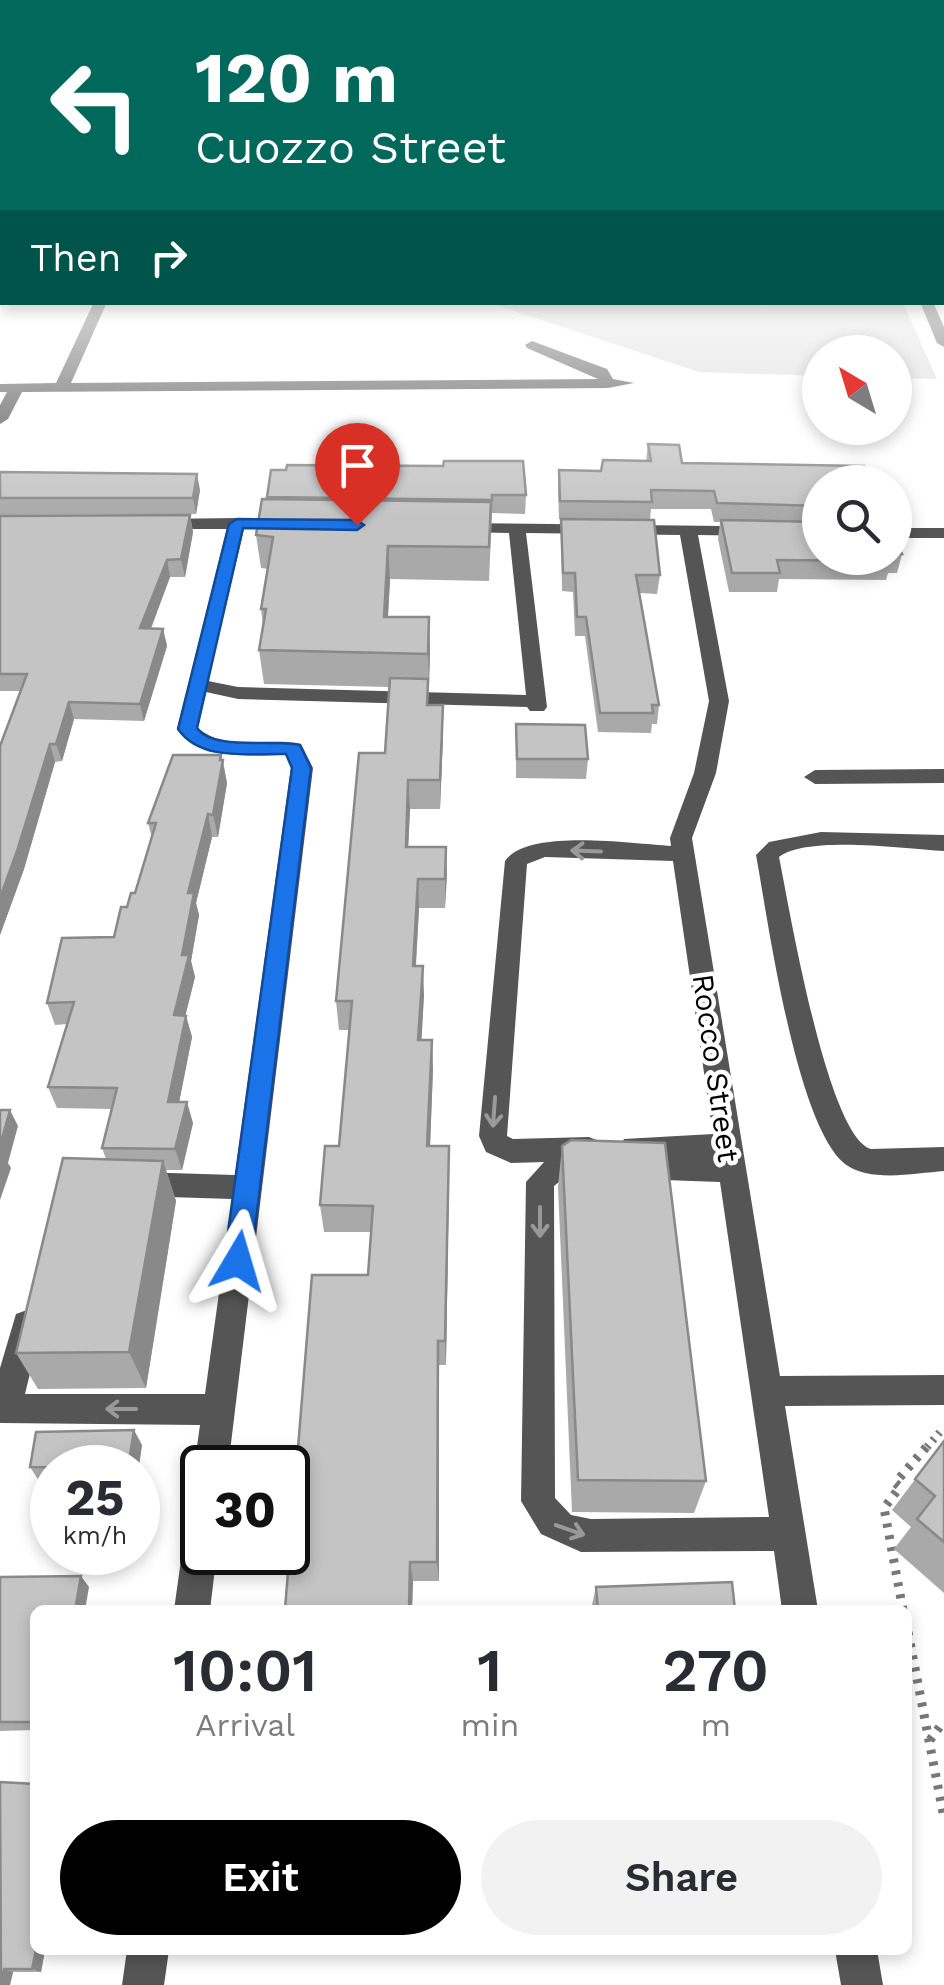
<!DOCTYPE html>
<style>
:root{--surface:#fff;--page:#f2f2f3;--text:#2b2b33;--muted:#7c7c81;--accent:#000}
body{margin:0;font-family:"Work Sans",sans-serif;background:var(--page);color:var(--text);height:100vh;display:flex;flex-direction:column;font-size:38px;white-space:nowrap}
*{box-sizing:border-box;margin:0}
p{font-size:32px;color:var(--muted)}
.icon{flex:none;width:55px;height:55px;fill:none;stroke:currentColor;stroke-width:2;stroke-linecap:round;stroke-linejoin:round}
.map{position:relative;flex:1;overflow:hidden}
.sheet{position:absolute;left:30px;top:1605px;width:882px;height:350px;display:flex;flex-direction:column;background:var(--surface);border-radius:15px;box-shadow:0 5px 15px #0003}
.sheet>*{flex:none}
.top-card{position:absolute;left:0px;top:0px;width:945px;height:305px;box-shadow:0 5px 15px #0003;background:#00695c;color:#fff;overflow:hidden}
.needle{width:65px;rotate:322deg}
.buttons{position:absolute;left:802px;top:335px;display:grid;gap:20px}
.buttons a{display:grid;place-items:center;width:110px;height:110px;border-radius:50%;background:var(--surface);box-shadow:0 5px 15px #0003;font-size:50px}
.speed{position:absolute;left:30px;top:1445px;display:flex;gap:20px;font-size:50px;font-weight:700;text-align:center}
.speed>*{display:grid;place-content:center;width:130px;height:130px;border-radius:50%;background:var(--surface);box-shadow:0 5px 15px #0003;line-height:1}
.speed small{font-size:25px;font-weight:400}
.speed .limit{border:5px solid #111;border-radius:15px;background:#fff;color:#111}
.pin{position:absolute;display:grid;place-items:center;width:85px;height:85px;color:#fff;margin:-102px -42px;border-radius:50% 50% 50% 0;rotate:-45deg;box-shadow:0 0 10px #0007}
.pin .icon{rotate:45deg}
.me{position:absolute;width:110px;margin:-55px;rotate:7deg;stroke-linejoin:round;filter:drop-shadow(0 0 8px #0008)}
.turn{display:flex;align-items:center;gap:35px;height:210px;padding:0 30px;font-size:45px}
.turn .icon{width:130px;height:130px;stroke-width:2.5}
.turn b{display:block;font-size:70px;line-height:85px}
.then{display:flex;align-items:center;height:95px;padding:0 30px;background:#0003;gap:20px;font-size:38px}
.eta{display:flex;justify-content:space-evenly;align-items:center;height:170px;text-align:center}
.eta b{font-size:60px;font-weight:600;line-height:70px}
.primary-button{display:flex;gap:20px;margin-top:auto;padding:20px 30px}
.primary-button a{flex:1;height:115px;border-radius:60px;background:var(--accent);color:#fff;font-size:40px;font-weight:600;line-height:115px;text-align:center}
.primary-button a+a{background:var(--page);color:var(--text)}
.map>svg:first-child{display:block}
.green{fill:#dcdcdc}
.lines{fill:none;stroke-linecap:round;stroke-linejoin:round}
.path-far1{stroke:#777;stroke-width:8;stroke-dasharray:2.5 6;stroke-linecap:butt}
.path{stroke:#777;stroke-width:9;stroke-dasharray:4 8;stroke-linecap:butt}
.minor{fill:#555;fill-rule:evenodd}
.wall{fill:#a9a9a9}
.shaded-wall{fill:#898989}
.building{fill:#c4c4c4;stroke:#898989;stroke-width:2.5}
.oneway{stroke:#999}
.route{fill:#1a73e8;stroke:#114b97;stroke-width:2.5}
.labels{text-anchor:middle;dominant-baseline:central;stroke-width:9;stroke-linejoin:round;paint-order:stroke}
.street-label{font-size:30px;fill:#000;stroke:#fff}
</style>
<div class="map">
<svg width="944" height="1985" viewBox="0 0 944 1985">
<rect width="100%" height="100%" fill="#fff"/>
<polygon class="green" points="490,303 903,303 937,379 895,378 895,352 820,352 820,376 699,372"/>
<g class="lines">
<polyline class="path-far1" points="927,1447 941,1431"/>
<g class="path">
<polyline points="903,1610 884,1508 900,1487 895,1483 929,1444"/>
<polyline points="908,1632 944,1818"/>
<polyline points="930,1740 944,1721"/>
</g>
<g class="minor">
<rect x="942" y="263" width="2" height="8"/>
<polygon points="94,302 107,302 71,383 598,379 527,348 525,345 532,341 607,369 613,379 634,383 608,388 22,392 8,419 0,424 0,405 7,392 0,392 0,384 56,383"/>
<polygon points="920,302 933,302 944,327 944,347 937,343"/>
<path d="M237 518 290 519 299 524 290 529H244L208 681 238 687 526 695 509 533 460 532 451 527 454 523 820 527V537L698 535 729 701 716 773 692 838 780 1376 944 1375V1405L785 1406 818 1610H782L774 1551 581 1552 541 1534 521 1501 526 1182 544 1162 511 1163 486 1152 479 1136 505 861C528 828 632 844 671 846L670 838 694 773 709 701 680 535 526 533 547 707 544 711H530L527 707 238 699 206 692 198 728C226 753 268 736 301 744L313 768 228 1468H202V1481L199 1480 194 1468 200 1425 0 1423V1368L16 1314 27 1310 38 1314 42 1324 25 1394H205L232 1199 137 1196 127 1193 123 1184 127 1175 137 1172 235 1175 291 768 286 755C249 755 202 761 177 729L227 529H160L151 524 160 519ZM545 857 673 861 713 1134 624 1139 620 1147 630 1157 622 1167 626 1175 636 1179 720 1182 769 1517 591 1519 571 1515 555 1498 554 1186 564 1178 601 1174 605 1166 599 1157 603 1149 599 1141 589 1137 513 1139 507 1136 527 864Z"/>
<rect x="895" y="528" width="49" height="10"/>
<polygon points="944,769 944,783 815,784 804,777 815,770"/>
<path d="M821 832 944 835V851C906 849 808 835 779 857 789 906 827 1136 871 1149L944 1147V1171C916 1173 870 1183 845 1164 796 1125 768 920 756 855L769 842Z"/>
<polygon points="202,1514 202,1552 217,1552 210,1610 174,1610 185,1531 190,1519"/>
<polygon points="127,1950 169,1950 164,1985 122,1985"/>
<polygon points="835,1950 877,1950 883,1985 841,1985"/>
</g>
</g>
<g class="wall">
<polygon points="648,444 682,463 820,482 820,558 895,558 895,537 902,554 897,573 888,573 886,580 779,579 777,592 729,592 718,539 720,522 714,522 711,509 651,509 650,520 660,575 657,594 639,593 659,705 657,724 652,724 651,733 598,732 585,636 575,636 573,592 562,591 561,519 559,519 558,488 559,470 601,471 646,461"/>
<polygon points="0,472 200,490 196,514 0,515"/>
<polygon points="526,495 525,514 492,513 489,581 390,579 388,617 430,651 428,705 443,734 440,809 410,809 408,847 446,847 445,908 419,908 416,966 424,995 421,1040 433,1068 430,1146 449,1174 446,1365 439,1365 439,1581 413,1581 412,1610 286,1610 368,1275 371,1232 324,1232 320,1205 339,1146 349,1030 339,1030 336,1001 385,753 389,687 264,684 259,650 263,626 261,609 268,569 261,568 256,535 267,497"/>
<polygon points="190,515 193,532 185,577 170,577 151,629 163,629 167,646 144,721 74,719 62,761 55,762 24,869 0,935 0,746 20,691 0,691 0,516"/>
<polygon points="516,724 588,759 586,779 516,778"/>
<polygon points="222,760 223,760 227,783 218,837 212,837 196,903 199,915 191,961 195,977 185,1016 186,1016 192,1037 179,1102 193,1123 182,1170 166,1170 176,1201 146,1388 38,1389 16,1353 106,1159 102,1148 112,1109 57,1108 48,1087 67,1024 55,1025 47,1003 114,937 135,893 152,838 148,823"/>
<polygon points="562,1146 706,1481 694,1513 572,1512 558,1187"/>
<polygon points="944,1441 944,1593 894,1549 911,1527 892,1510"/>
<polygon points="142,1445 138,1472 138,1468 52,1468 52,1481 39,1481 30,1467"/>
<polygon points="0,1577 89,1587 35,1610 35,1730 0,1731"/>
<polygon points="596,1587 735,1610 592,1610 592,1605"/>
<polygon points="0,1782 35,1950 45,1950 41,1972 13,1972 10,1985 0,1985"/>
</g>
<g class="shaded-wall">
<polygon points="197,474 200,490 196,514 193,498"/>
<polygon points="190,515 193,532 185,577 181,559"/>
<polygon points="388,546 390,579 386,651 384,617"/>
<polygon points="167,560 170,577 144,646 140,628"/>
<polygon points="429,617 430,651 429,689 428,654"/>
<polygon points="163,629 167,646 144,721 140,704"/>
<polygon points="69,702 74,719 62,761 56,744"/>
<polygon points="443,705 443,734 440,809 440,780"/>
<polygon points="50,744 55,762 24,869 0,935 0,898"/>
<polygon points="221,755 227,783 218,837 213,815"/>
<polygon points="408,780 410,809 407,876 406,847"/>
<polygon points="208,814 212,837 196,903 199,915 191,961 195,977 180,1037 174,1015 182,955 188,893"/>
<polygon points="446,847 447,876 445,908 445,879"/>
<polygon points="418,879 419,908 414,995 413,966"/>
<polygon points="423,966 424,995 420,1068 418,1040"/>
<polygon points="186,1016 192,1037 175,1123 168,1102"/>
<polygon points="432,1040 433,1068 429,1174 427,1146"/>
<polygon points="187,1102 193,1123 182,1170 175,1149"/>
<polygon points="10,1110 18,1126 8,1163 11,1168 0,1200 0,1146"/>
<polygon points="449,1146 449,1174 446,1365 445,1341"/>
<polygon points="163,1161 176,1201 146,1388 129,1352"/>
<polygon points="438,1341 439,1365 439,1581 437,1562"/>
<polygon points="134,1430 142,1445 138,1472 138,1468 128,1468"/>
<polygon points="410,1562 413,1581 412,1610 409,1610"/>
<polygon points="81,1576 89,1587 85,1610 75,1610"/>
<polygon points="36,1950 45,1950 41,1972 32,1969"/>
<polygon points="4,1969 13,1972 10,1985 1,1985"/>
</g>
<g class="building">
<polygon points="648,444 679,445 682,463 864,466 871,482 820,482 820,506 717,503 714,491 651,490 652,502 560,501 559,470 601,471 603,460 651,461"/>
<polygon points="444,461 523,461 526,495 492,495 492,500 267,497 271,470 286,470 287,465 443,466"/>
<polygon points="0,472 197,474 193,498 0,498"/>
<polygon points="262,499 491,502 489,547 388,546 384,617 429,617 428,654 259,650 266,609 261,609 273,537 256,535"/>
<polygon points="190,515 181,559 167,560 140,628 163,629 140,704 69,702 56,744 50,744 17,851 0,898 0,746 27,674 0,674 0,516"/>
<polygon points="561,519 654,520 660,575 636,575 659,705 652,705 653,713 600,713 586,617 577,617 575,573 563,573"/>
<polygon points="721,520 820,522 820,558 890,558 892,561 777,560 780,573 732,573"/>
<polygon points="895,537 902,554 895,554"/>
<polygon points="390,678 428,679 427,705 443,705 440,780 408,780 406,847 446,847 445,879 418,879 413,966 423,966 418,1040 432,1040 427,1146 449,1146 445,1341 438,1341 437,1562 410,1562 409,1609 285,1609 312,1275 368,1275 373,1206 320,1205 325,1146 339,1146 352,1001 336,1001 359,753 385,753"/>
<polygon points="516,724 585,725 588,759 517,759"/>
<polygon points="173,755 221,755 220,760 223,760 213,815 208,814 188,893 194,893 182,955 189,955 174,1015 186,1016 168,1102 187,1102 175,1149 102,1148 117,1088 48,1087 74,1002 47,1003 62,938 114,937 121,907 127,907 131,893 135,893 156,823 148,823"/>
<polygon points="0,1110 10,1110 0,1146"/>
<polygon points="571,1140 665,1143 706,1481 578,1480 562,1146"/>
<polygon points="63,1158 163,1161 129,1352 16,1353"/>
<polygon points="134,1430 128,1468 30,1467 36,1432"/>
<polygon points="944,1441 944,1542 917,1519 935,1496 915,1479"/>
<polygon points="81,1576 75,1610 35,1610 35,1722 0,1722 0,1577"/>
<polygon points="732,1582 735,1610 598,1610 596,1587"/>
<polygon points="0,1782 35,1784 35,1950 36,1950 32,1969 4,1969 1,1985"/>
</g>
<defs><path id="oneway-shaft" d="M-6 0H5M1.5-3L5.5 0L1.5 3" fill="none" stroke-width="1.6" stroke-linecap="round" stroke-linejoin="round" transform="scale(2.5)"/></defs>
<g class="oneway">
<use href="#oneway-shaft" transform="translate(586 851) rotate(-178)"/>
<use href="#oneway-shaft" transform="translate(494 1112) rotate(94)"/>
<use href="#oneway-shaft" transform="translate(540 1222) rotate(90)"/>
<use href="#oneway-shaft" transform="translate(121 1409) rotate(-180)"/>
<use href="#oneway-shaft" transform="translate(570 1530) rotate(19)"/>
</g>
<linearGradient id="sky" x2="0" y2="1"><stop stop-color="#8cadcc"/><stop offset="0.46" stop-color="#fff"/><stop offset="1" stop-color="#fff" stop-opacity="0"/></linearGradient>
<rect width="944" height="516" fill="url(#sky)"/>
<path class="route" d="M237 519 357 520 364 525 357 530 243 528 197 728C213 751 273 739 300 745L311 768 251 1261 247 1270 238 1273 228 1270 224 1261 292 768 286 754C250 753 201 762 178 729L229 524Z"/>
<g class="labels">
<g class="street-label">
<text transform="translate(716 1068) rotate(82)">Rocco Street</text>
</g>
</g>
</svg>
<div class="buttons">
<a><svg class="needle" viewBox="-14 -14 28 28"><path d="M0-13l5 13h-10z" fill="#e53935"/><path d="M0 13l5-13h-10z" fill="#7c7c81"/></svg></a>
<a><svg class="icon" aria-label="search" viewBox="0 0 24 24"><circle cx="10" cy="10" r="6"/><path d="M15 15l6 6"/></svg></a>
</div>
<div class="speed"><div>25<small>km/h</small></div><div class="limit">30</div></div>
<div class="pin" style="left:357px;top:525px;background:#d93025"><svg class="icon" aria-label="arrive" viewBox="0 0 24 24"><path d="M6 21V4h12l-3 4 3 4H6"/></svg></div>
<svg class="me" style="left:238px;top:1261px" viewBox="-20 -20 40 40"><path d="M0-17L14 15 0 8-14 15z" fill="#1a73e8" stroke="#fff" stroke-width="4"/></svg>
<div class="top-card">
<div class="turn"><svg class="icon" aria-label="left" viewBox="0 0 24 24"><path d="M17 20v-9H6M10 6l-5 5 5 5"/></svg><div><b>120 m</b>Cuozzo Street</div></div>
<div class="then">Then<svg class="icon" aria-label="right" viewBox="0 0 24 24"><path d="M7 20v-9h11M14 6l5 5-5 5"/></svg></div>
</div>
<section class="sheet">
<div class="eta">
<div><b>10:01</b><p>Arrival</p></div>
<div><b>1</b><p>min</p></div>
<div><b>270</b><p>m</p></div>
</div>
<div class="primary-button"><a>Exit</a><a>Share</a></div>
</section>
</div>
